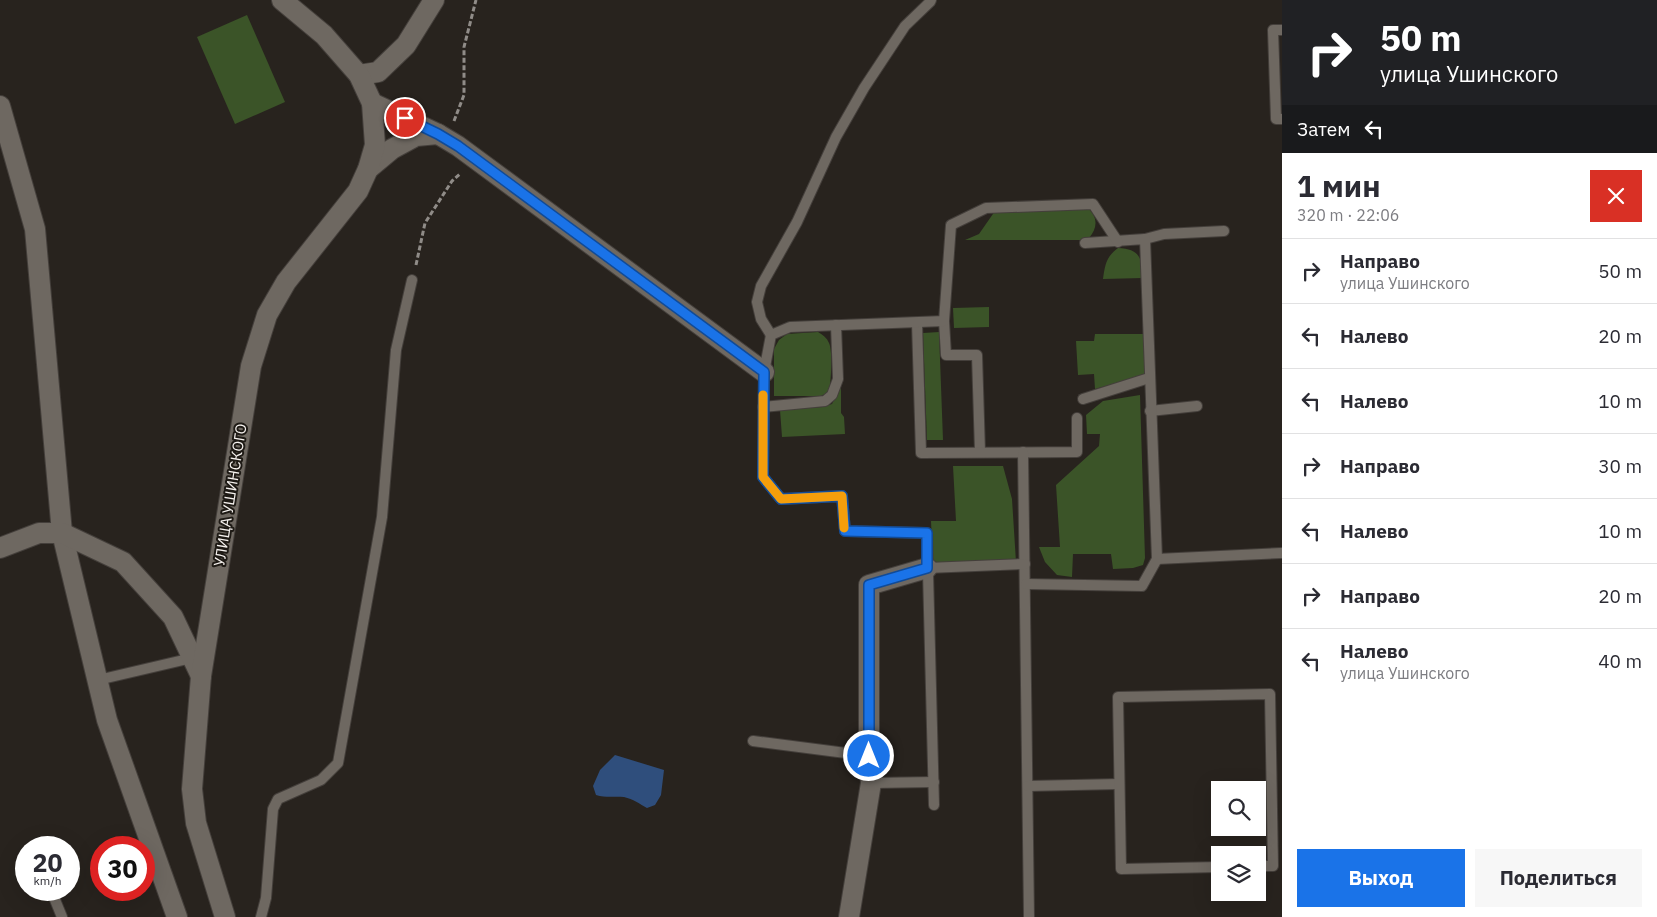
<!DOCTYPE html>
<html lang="ru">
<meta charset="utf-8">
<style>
:root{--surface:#fff;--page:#f7f7f7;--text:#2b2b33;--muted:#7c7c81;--line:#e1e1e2;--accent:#1a73e8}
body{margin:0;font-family:"IBM Plex Sans",sans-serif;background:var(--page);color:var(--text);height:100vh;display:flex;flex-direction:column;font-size:19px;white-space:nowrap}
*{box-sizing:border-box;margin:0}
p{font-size:16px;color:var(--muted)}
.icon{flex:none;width:28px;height:28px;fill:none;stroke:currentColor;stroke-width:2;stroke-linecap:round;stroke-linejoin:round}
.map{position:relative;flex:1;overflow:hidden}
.sheet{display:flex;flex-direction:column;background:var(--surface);width:375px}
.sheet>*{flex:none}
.guide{background:#202124;color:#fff;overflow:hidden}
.controls{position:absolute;left:1211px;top:781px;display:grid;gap:10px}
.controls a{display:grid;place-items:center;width:55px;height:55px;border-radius:0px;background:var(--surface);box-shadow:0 5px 20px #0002;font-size:25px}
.speed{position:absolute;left:15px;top:836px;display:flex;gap:10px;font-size:25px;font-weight:700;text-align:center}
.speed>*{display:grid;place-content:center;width:65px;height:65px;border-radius:50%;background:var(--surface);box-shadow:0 5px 20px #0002;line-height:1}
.speed small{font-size:12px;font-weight:400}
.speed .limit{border:8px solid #d22;background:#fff;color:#111}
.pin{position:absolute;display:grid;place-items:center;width:42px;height:42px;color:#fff;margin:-21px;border:2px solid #fff;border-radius:50%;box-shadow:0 1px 5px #0007}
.me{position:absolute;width:55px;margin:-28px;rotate:0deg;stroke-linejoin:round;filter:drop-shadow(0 0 4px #0008)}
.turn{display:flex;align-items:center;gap:18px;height:105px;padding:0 15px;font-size:22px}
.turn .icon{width:65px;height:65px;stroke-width:2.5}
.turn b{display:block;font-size:35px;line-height:42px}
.then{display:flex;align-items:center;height:48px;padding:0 15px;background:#0003;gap:10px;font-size:19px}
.round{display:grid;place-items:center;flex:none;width:52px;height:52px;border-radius:0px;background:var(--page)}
.headline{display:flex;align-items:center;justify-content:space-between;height:85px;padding:0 15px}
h1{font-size:30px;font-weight:800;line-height:38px}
.primary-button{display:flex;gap:10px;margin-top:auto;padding:10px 15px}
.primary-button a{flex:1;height:58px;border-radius:0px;background:var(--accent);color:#fff;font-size:20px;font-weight:800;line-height:58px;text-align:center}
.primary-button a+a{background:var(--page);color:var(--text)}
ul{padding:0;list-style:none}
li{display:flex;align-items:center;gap:15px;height:65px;padding:0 15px;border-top:1px solid var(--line)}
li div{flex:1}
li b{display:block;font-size:19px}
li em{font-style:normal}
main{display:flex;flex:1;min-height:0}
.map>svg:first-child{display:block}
.green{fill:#3b5428}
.water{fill:#2f4e7c}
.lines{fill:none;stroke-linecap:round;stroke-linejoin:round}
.lane-casing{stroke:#443f3b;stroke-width:12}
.street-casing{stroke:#443f3b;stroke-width:22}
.path{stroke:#908c88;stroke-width:3;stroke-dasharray:5 2.5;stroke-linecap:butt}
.lane{stroke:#6e6861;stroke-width:10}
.street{stroke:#6e6861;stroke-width:20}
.route-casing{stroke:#114b97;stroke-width:12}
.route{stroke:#1a73e8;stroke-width:9}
.slow{stroke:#f59e0b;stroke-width:9}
.labels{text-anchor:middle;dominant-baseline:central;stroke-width:4;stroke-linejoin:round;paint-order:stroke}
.street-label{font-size:15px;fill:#f7f3f0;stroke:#1e1a15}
</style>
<main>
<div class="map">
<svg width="1282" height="917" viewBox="0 0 1282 917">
<rect width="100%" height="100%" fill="#28231e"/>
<g class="green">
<polygon points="247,15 285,102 235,124 197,37"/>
<path d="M1087 207C1098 217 1098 227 1089 238L1080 240H965L979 234 995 211Z"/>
<path d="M1118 248C1140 249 1142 258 1143 278L1103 279C1105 265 1106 257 1118 248Z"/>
<polygon points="989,307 989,327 954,328 953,308"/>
<path d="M818 332C823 335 827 338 829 343 833 351 831 383 829 392L821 396H774V349L779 340 787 334Z"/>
<polygon points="939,332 943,440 927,440 923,333"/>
<polygon points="1095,334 1144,334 1144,376 1095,389 1094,374 1078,375 1076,341 1094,341"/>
<polygon points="841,387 841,413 844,417 845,434 782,437 780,410 822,407 832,404"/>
<polygon points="1140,395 1145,558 1143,565 1133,568 1113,569 1111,554 1073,554 1072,577 1057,575 1045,562 1039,547 1060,547 1056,485 1099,446 1100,434 1087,434 1086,415 1103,401"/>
<polygon points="953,466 1003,466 1012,499 1016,562 933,564 931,521 956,521"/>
</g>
<path class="water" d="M615 755 664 770 661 795 655 805 647 808C640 804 633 799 624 797 614 796 606 798 596 795L593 786 600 770Z"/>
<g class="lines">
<g class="lane-casing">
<g id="lane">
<polyline points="1282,30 1273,30 1276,119 1282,119"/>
<polyline points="1145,239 1164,234 1224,231"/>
<polyline points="944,321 946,355 977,355 980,452"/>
<polyline points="917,323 921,453 1077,452 1077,418"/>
<polyline points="771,335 761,319 757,302 761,286 797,222 836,137 864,88 905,26 930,2 931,0"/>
<polyline points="1083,399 1149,378"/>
<polyline points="763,407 825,401 832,395 838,379 836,325"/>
<polyline points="1150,411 1197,406"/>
<polyline points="1023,452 1029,917"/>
<polyline points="1157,559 1282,553"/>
<polyline points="927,568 1025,564"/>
<polyline points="1026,584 1142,586 1157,559 1145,239 1085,243"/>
<polyline points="98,680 192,658"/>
<polyline points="753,741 869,756"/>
<polyline points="871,783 934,782"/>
<polyline points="1028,786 1119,784"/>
<polyline points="934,805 927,533 845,531 842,496 781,499 763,477 764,372 771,335 790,327 944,321 951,225 986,208 1093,204 1118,242"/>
<polyline points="1220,867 1121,869 1118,697 1270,694 1273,866 1258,866"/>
<polyline points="51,890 62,917"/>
<polyline points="261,917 266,898 273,809 278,799 321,780 338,763 382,517 396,350 412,280"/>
</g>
</g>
<g class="street-casing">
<g id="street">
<polyline points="359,75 378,72 406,45 434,0"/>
<polyline points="372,103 438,134 458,146 764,372"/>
<polyline points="0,106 35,229 62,533 107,720 177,917"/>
<polyline points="368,169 392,149 416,136 438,134"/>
<polyline points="0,548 39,533 62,533 123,562 173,617 201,676"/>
<polyline points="225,917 196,823 192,789 201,676 251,366 267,315 286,282 358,191 368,169 375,145 372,103 359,75 324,35 282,0"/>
<polyline points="849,917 871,783 869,756 869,585 927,568"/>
</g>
</g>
<g class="path">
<polyline points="454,121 464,95 464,47 476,0"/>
<polyline points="416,265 425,223 452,181 460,174"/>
</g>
<use href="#lane" class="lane"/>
<use href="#street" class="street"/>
</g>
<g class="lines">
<g class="route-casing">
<polyline id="route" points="405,118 438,134 458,146 764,372 763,477 781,499 842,496 845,531 927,533 927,568 869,585 869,756"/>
</g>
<use href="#route" class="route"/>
<polyline class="slow" points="763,395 763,477 781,499 842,496 844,528"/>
</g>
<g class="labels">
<g class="street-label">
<text transform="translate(230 495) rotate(-81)">УЛИЦА УШИНСКОГО</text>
</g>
</g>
</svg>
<div class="controls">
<a><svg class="icon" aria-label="search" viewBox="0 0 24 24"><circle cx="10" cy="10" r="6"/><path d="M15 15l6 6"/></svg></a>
<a><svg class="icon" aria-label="layers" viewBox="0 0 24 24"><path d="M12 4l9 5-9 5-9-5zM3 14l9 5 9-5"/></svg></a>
</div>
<div class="speed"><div>20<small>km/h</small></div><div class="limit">30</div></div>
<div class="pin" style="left:405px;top:118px;background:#d93025"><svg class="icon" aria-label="arrive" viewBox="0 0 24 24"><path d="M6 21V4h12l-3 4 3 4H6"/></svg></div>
<svg class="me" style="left:869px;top:756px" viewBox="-20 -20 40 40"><circle r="17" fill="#1a73e8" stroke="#fff" stroke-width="3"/><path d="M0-11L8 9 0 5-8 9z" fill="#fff"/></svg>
</div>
<section class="sheet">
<div class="guide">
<div class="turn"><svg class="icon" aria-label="right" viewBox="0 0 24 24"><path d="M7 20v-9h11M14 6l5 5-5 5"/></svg><div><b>50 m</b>улица Ушинского</div></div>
<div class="then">Затем<svg class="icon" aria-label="left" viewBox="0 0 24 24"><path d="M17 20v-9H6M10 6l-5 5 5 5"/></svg></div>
</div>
<div class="headline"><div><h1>1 мин</h1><p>320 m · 22:06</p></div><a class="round" style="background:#d93025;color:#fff"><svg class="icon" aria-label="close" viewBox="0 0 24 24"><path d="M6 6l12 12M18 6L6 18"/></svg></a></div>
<ul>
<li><svg class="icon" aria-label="right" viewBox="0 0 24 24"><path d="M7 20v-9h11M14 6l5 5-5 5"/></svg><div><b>Направо</b><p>улица Ушинского</p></div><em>50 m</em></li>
<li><svg class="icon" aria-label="left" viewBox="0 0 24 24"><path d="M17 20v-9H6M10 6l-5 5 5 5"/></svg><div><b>Налево</b></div><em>20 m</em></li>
<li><svg class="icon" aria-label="left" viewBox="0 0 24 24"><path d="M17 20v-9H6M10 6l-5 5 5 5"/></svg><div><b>Налево</b></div><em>10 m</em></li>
<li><svg class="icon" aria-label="right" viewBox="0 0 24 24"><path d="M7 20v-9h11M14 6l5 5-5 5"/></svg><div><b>Направо</b></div><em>30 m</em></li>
<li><svg class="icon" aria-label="left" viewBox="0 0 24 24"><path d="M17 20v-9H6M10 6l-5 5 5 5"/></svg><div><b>Налево</b></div><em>10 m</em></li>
<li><svg class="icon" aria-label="right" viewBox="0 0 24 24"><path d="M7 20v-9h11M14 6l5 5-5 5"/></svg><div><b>Направо</b></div><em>20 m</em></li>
<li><svg class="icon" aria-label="left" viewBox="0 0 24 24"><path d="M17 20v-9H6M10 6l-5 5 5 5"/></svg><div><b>Налево</b><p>улица Ушинского</p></div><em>40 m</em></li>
</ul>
<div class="primary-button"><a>Выход</a><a>Поделиться</a></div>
</section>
</main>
